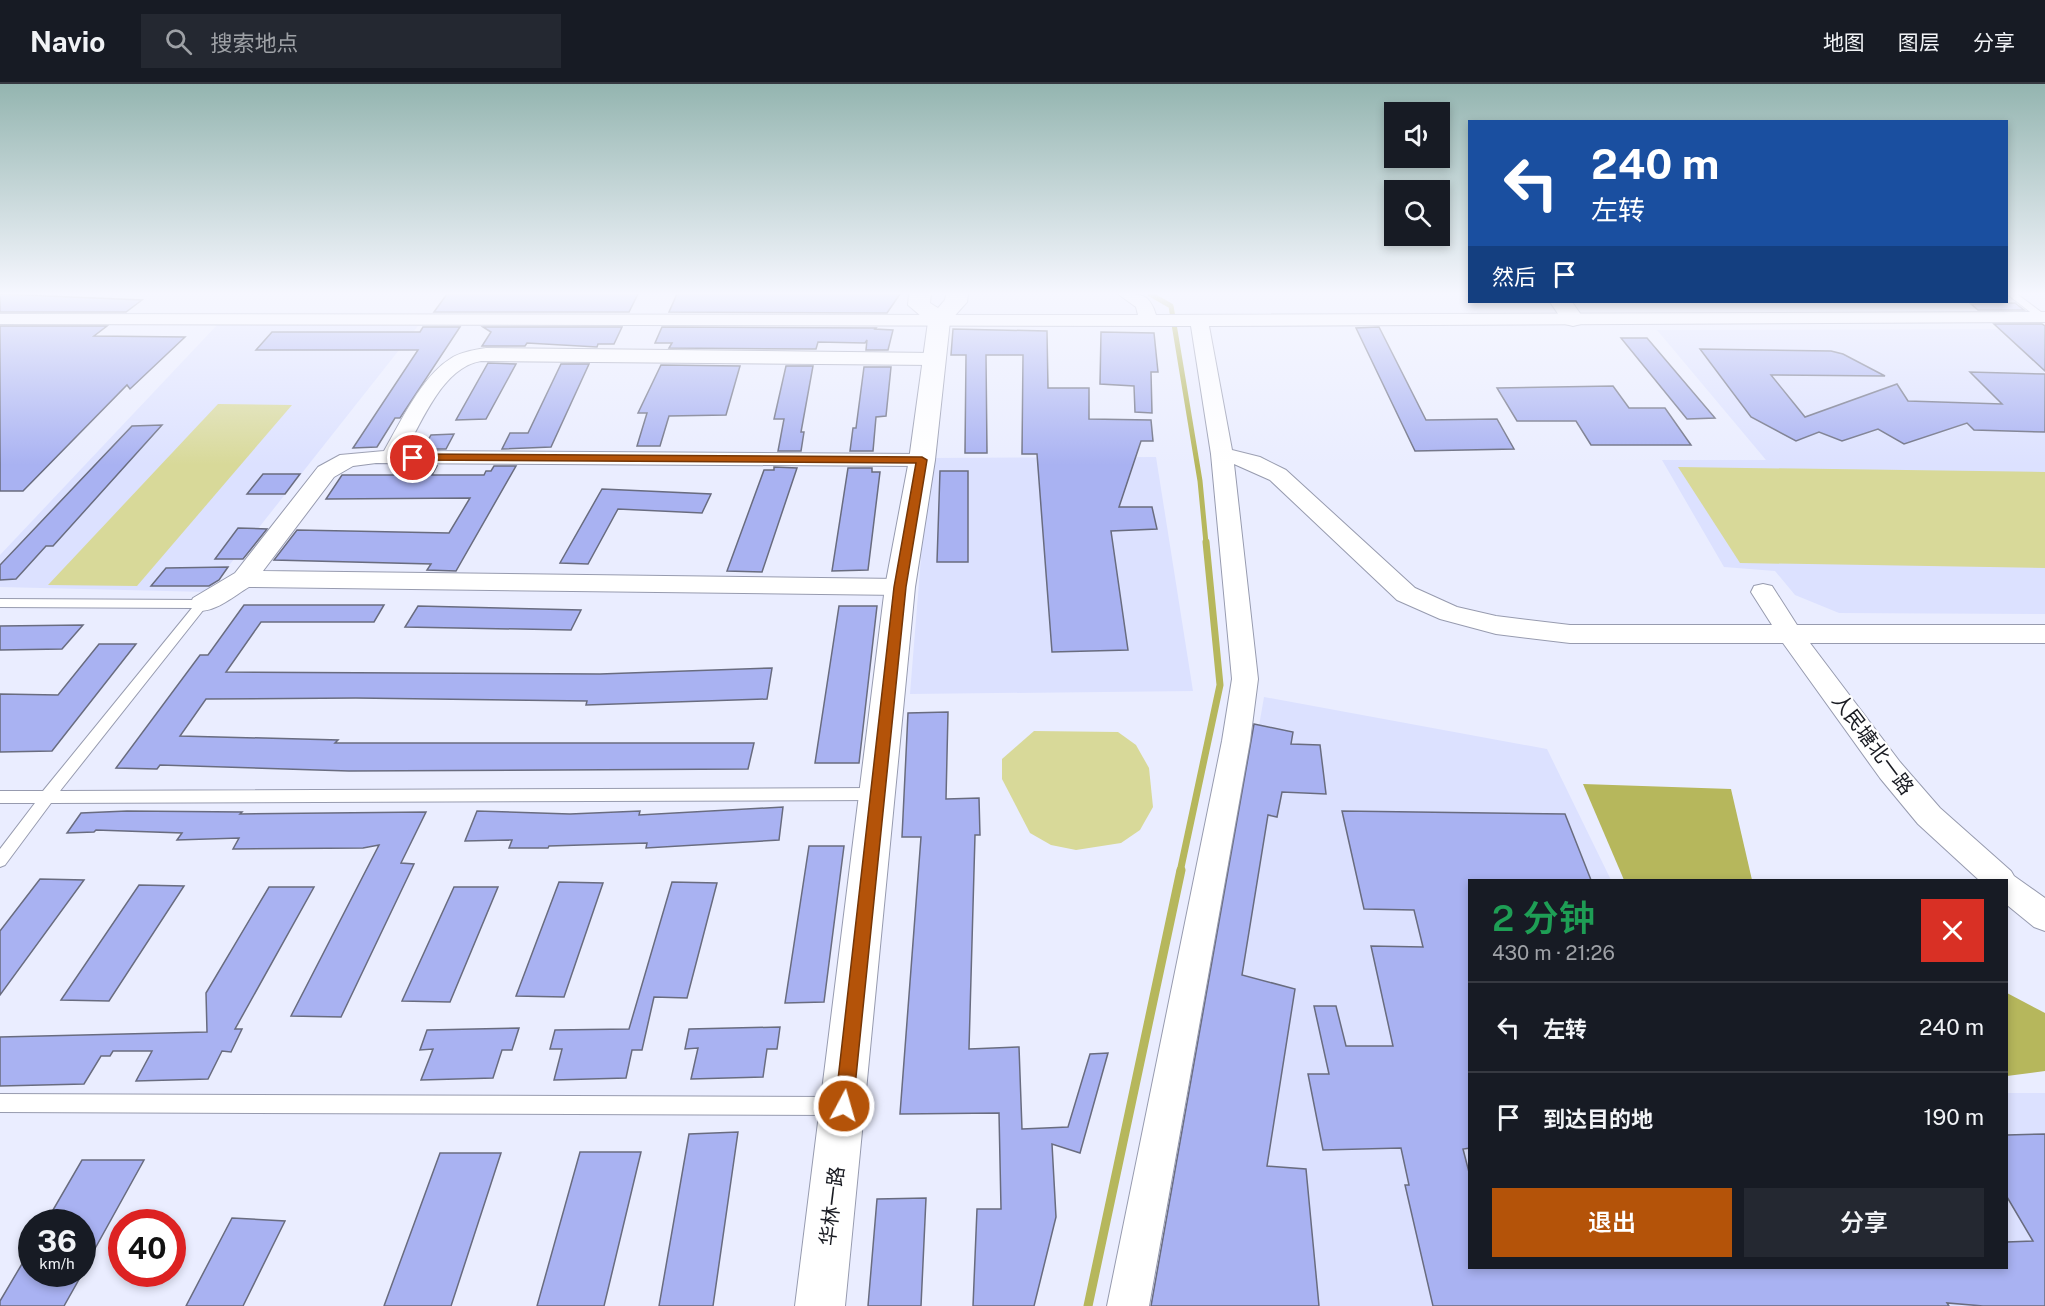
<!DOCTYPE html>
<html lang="zh">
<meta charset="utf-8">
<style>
:root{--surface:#171b24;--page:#242831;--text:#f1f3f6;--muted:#9ea1a6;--line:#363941;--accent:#b45309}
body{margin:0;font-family:"Public Sans","Noto Sans SC",sans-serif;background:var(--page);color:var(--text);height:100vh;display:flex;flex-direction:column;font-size:22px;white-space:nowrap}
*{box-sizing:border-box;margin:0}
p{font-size:20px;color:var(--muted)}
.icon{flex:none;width:33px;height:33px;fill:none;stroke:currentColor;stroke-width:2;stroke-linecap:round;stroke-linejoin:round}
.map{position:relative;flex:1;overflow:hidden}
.sheet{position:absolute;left:1468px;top:795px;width:540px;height:390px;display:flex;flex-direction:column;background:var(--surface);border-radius:0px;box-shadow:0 3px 9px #0003}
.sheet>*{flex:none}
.top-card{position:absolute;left:1468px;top:36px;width:540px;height:183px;border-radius:0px;box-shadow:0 3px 9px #0003;background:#1a4fa0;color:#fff;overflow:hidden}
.controls{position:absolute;left:1384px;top:18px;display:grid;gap:12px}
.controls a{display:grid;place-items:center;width:66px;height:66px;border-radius:0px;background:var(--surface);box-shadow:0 3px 9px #0003;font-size:30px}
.speed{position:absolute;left:18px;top:1125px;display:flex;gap:12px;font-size:30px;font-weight:700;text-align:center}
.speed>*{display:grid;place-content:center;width:78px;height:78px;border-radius:50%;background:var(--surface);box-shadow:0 3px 9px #0003;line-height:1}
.speed small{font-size:15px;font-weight:400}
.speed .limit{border:9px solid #d22;background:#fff;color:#111}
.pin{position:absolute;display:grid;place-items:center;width:51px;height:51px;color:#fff;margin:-26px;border:3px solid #fff;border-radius:50%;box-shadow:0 2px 6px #0007}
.me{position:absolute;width:66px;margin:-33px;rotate:6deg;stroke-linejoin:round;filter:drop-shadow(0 0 4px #0008)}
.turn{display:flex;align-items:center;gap:21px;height:126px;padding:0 24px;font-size:27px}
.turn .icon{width:78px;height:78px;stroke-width:2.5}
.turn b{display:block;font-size:42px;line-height:51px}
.then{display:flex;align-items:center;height:57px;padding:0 24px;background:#0003;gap:12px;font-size:22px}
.round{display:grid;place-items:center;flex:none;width:63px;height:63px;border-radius:0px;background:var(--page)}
.summary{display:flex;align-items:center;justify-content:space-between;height:102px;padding:0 24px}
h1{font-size:36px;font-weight:600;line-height:45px;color:#1e9e55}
.button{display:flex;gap:12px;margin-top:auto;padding:12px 24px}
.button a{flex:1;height:69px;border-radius:0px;background:var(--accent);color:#fff;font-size:24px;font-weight:600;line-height:69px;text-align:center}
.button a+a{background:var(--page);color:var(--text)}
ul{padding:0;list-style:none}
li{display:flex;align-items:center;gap:18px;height:90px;padding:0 24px;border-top:2px solid var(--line)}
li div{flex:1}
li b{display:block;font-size:22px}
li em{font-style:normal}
header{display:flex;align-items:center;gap:36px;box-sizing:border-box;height:84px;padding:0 30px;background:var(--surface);border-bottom:2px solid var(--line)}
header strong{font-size:28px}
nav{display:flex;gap:33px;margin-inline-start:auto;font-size:21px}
.search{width:420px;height:54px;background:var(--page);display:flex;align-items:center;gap:15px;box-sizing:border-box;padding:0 21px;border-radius:0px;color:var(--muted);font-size:22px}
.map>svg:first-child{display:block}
.built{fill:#dce1ff}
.green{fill:#d8d999}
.water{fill:#b6b75c}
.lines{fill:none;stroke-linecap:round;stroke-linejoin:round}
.stream-far2{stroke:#b6b75c;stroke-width:5}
.stream-far1{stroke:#b6b75c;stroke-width:7}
.stream{stroke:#b6b75c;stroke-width:9}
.building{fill:#a9b2f2;stroke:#696c7f;stroke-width:1.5}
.service-casing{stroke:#979baf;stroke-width:2}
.minor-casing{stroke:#979baf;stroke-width:2}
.tertiary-casing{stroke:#979baf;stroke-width:2}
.service{fill:#fff;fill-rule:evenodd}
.minor{fill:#fff;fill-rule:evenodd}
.tertiary{fill:#fff;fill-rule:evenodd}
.route{fill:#b45309;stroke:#753606;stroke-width:1.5}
.labels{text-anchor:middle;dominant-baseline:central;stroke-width:4.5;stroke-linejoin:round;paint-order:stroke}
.street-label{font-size:20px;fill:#191b22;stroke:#fff}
</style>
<header>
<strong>Navio</strong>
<div class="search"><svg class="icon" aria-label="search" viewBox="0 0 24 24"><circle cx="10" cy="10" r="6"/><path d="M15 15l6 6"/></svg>搜索地点</div>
<nav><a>地图</a><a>图层</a><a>分享</a></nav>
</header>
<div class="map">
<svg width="2045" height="1222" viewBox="0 0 2045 1222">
<rect width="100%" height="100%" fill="#eaedff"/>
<g class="built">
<polygon points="218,240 418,242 208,508 0,503 0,471"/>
<polygon points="2045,245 2045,530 1839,529 1795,511 1775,487 1724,483 1662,376 1766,376 1657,246"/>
<polygon points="1156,373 1193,607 910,610 929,374"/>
<polygon points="1264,613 1547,665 1611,796 1470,796 1470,1184 2007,1184 2007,1009 2045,1009 2045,1222 1159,1222"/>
</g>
<g class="green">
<polygon points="218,320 292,321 137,502 48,501"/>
<polygon points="1678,383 2045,388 2045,484 1740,479"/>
<polygon points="1034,647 1118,648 1136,661 1149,684 1153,723 1140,746 1121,759 1076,766 1051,761 1030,749 1002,695 1002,675"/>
</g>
<g class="water">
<polygon points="1583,700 1731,705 1752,796 1624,796"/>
<polygon points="2007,909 2045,929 2045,987 2007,992"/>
</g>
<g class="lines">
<polyline class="stream-far2" points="1150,210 1171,222 1200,397 1206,459"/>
<polyline class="stream-far1" points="1180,788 1220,601 1206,458"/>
<polyline class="stream" points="1088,1222 1181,786"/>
</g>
<g class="building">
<polygon points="0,210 142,216 126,228 0,228"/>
<polygon points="447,210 638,210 629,228 434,228"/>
<polygon points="677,210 900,210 887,229 669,228"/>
<polygon points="2015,219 2024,226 1978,226 1971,220"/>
<polygon points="1994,240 2042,240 2045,242 2045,287"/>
<polygon points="0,242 107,242 94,252 185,253 130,305 127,301 23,407 0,407"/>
<polygon points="423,243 460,243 400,334 395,334 377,363 353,364 418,266 256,266 272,248 420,248"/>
<polygon points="483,243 622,243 614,260 598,260 597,263 527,259 525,262 482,262 491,248"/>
<polygon points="662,243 876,244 875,245 893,246 888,266 866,266 867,256 865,259 818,258 816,265 669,264 672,259 655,259"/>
<polygon points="1379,243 1426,336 1497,335 1514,365 1415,367 1356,244"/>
<polygon points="953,245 1047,247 1048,304 1089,304 1089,335 1151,336 1153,357 1141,357 1119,423 1152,423 1157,445 1111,447 1128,566 1052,568 1037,370 1022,370 1023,271 986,271 987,369 965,369 966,271 951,271"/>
<polygon points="1101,248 1154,249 1158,288 1151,288 1152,329 1135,328 1134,302 1100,300"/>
<polygon points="1621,254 1647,254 1715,334 1687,335"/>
<polygon points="1700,265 1831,267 1843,270 1885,292 1771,291 1805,333 1897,300 1908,317 2002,320 1970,288 2045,290 2045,348 1974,346 1967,339 1904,360 1878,345 1842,357 1819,348 1796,357 1751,333"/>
<polygon points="488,279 516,280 486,335 456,336"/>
<polygon points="561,280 589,280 551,363 502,365 510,349 528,349"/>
<polygon points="661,281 740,282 726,331 669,332 660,362 637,362 647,329 638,329"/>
<polygon points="786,282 813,282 801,348 804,348 801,367 778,367 784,335 774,335"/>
<polygon points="864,283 891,283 886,332 876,333 873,367 850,367 853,344 856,344"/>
<polygon points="1613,302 1629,324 1665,324 1691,361 1591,361 1576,337 1517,337 1497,304"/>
<polygon points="162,341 53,462 46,462 16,495 0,496 0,481 132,342"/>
<polygon points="454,350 446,365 423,365 431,351"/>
<polygon points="413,381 437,382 432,391 484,391 486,387 491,387 494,382 516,382 456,487 427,486 431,480 274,476 297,446 449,449 470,414 326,415 342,391 408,391"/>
<polygon points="774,383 797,384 762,488 727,487 764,386 774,386"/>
<polygon points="848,384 872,384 872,388 880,388 868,486 832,487"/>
<polygon points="940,387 968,387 968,478 937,478"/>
<polygon points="263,390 300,390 285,410 247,410"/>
<polygon points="602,405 711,410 702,429 618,425 588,480 560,479"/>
<polygon points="238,444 267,445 243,475 215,475"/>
<polygon points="228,483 219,496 209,502 151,502 166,484"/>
<polygon points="244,521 384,521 374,538 261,538 226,588 600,590 772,584 767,615 586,621 587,617 356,614 206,615 180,652 338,656 335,659 754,659 748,685 349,687 160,681 157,685 116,684 200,571 208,571"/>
<polygon points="418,522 581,526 571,546 405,543"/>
<polygon points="839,522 877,522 859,679 815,679"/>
<polygon points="83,541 62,565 0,566 0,542"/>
<polygon points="99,560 136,560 52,667 0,668 0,610 58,611"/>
<polygon points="948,628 946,715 979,714 980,751 975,751 969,965 1019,963 1022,1045 1068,1043 1090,970 1108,969 1080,1069 1052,1060 1056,1133 1034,1222 973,1222 977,1125 1001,1125 999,1029 900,1030 921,753 902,753 908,629"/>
<polygon points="1254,640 1293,648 1291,660 1320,661 1326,710 1282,708 1277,733 1268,731 1242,891 1295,905 1267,1082 1306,1085 1319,1222 1151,1222"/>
<polygon points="783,723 779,756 646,764 647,759 549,762 548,764 509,764 512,756 465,757 477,727 570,730 640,727 639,731"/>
<polygon points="127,727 242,728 240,730 426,728 401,779 414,780 341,933 291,932 379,761 363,764 233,765 239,754 177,756 182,749 96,746 94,748 67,749 81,729"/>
<polygon points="1342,727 1565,730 1591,796 1470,796 1470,1064 1463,1065 1470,1092 1470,1184 2007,1184 2007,1158 2033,1157 2007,1113 2007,1051 2045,1050 2045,1222 1983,1222 1947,1219 1949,1222 1433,1222 1405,1101 1409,1101 1401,1064 1323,1066 1308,990 1329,990 1314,922 1336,922 1346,962 1393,962 1371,862 1423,863 1414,826 1364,825"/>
<polygon points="809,762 844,762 824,918 785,919"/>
<polygon points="40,795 84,796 0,911 0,847"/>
<polygon points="559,798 603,799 564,913 516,912"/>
<polygon points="672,798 717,799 687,914 654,913 642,966 632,966 626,994 554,996 562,965 550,965 555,946 629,945"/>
<polygon points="139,801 184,802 109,917 61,916"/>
<polygon points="269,803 314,803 235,945 242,945 231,968 222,967 208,995 136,997 152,967 113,967 110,972 101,972 84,1000 0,1002 0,953 207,948 206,909"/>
<polygon points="454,803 498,803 450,918 402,917"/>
<polygon points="780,943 777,965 767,965 763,993 691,995 698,964 685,965 689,945"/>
<polygon points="519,944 512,966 502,966 493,994 421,996 433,965 420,966 427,946"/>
<polygon points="738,1048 713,1222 659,1222 689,1050"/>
<polygon points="580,1068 641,1068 604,1222 537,1222"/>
<polygon points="440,1069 501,1069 451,1222 384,1222"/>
<polygon points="82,1076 144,1076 82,1188 82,1138 46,1138"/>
<polygon points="926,1114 921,1222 868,1222 877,1115"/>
<polygon points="232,1134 285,1137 243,1222 186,1222"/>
<polygon points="32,1163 32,1190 82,1190 64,1222 0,1222 0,1217"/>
</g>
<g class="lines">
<g class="service-casing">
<g id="service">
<polygon points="2007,210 2017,210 2045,231 2045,235 2039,235"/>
<polygon points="0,515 202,516 208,520 60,707 875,704 880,706 882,710 880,714 875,716 51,719 5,781 0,783 0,765 35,719 0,719 0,707 43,707 192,524 0,523"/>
<polygon points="0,1010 836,1013 842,1016 845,1022 842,1028 836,1031 0,1028"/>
</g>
</g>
<g class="minor-casing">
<g id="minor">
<path d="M1118 210C1140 210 1149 208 1156 231L2045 228V238L1209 242 1232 366 1260 373 1286 386 1415 504 1457 523 1496 532 1570 541H1772L1751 508 1754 502 1763 500 1772 502 1797 541H2045V559H1810L1900 678 1940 724 2011 787 2014 792 2045 814V847L2034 843 2007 821V796H1979L1918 740 1880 694 1783 559H1570L1496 550 1440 535 1397 516 1270 396 1234 380 1258 595 1250 657 1149 1222H1107L1222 657 1232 595 1211 370 1191 242 0 240V230L1138 231 1136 223Z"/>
<path d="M486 264 934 269 941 271 944 275 941 279 934 281 481 277C443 283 423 336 405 367L922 370 930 371 933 376 930 381 922 382 376 379 353 382 334 393 263 487 900 495 909 497 912 503 909 509 900 511 249 503C232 513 213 531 193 526L190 520 193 514 235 489 318 383 340 371 384 367C400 339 422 292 450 275 460 268 474 266 486 264Z"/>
</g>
</g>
<g class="tertiary-casing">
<g id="tertiary">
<polygon points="909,210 931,210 930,219 938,224 945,216 946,210 968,210 967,218 950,237 935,376 915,503 845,1222 795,1222 885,503 909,376 928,238 908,221"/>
<polygon points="1550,218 1572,218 1584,235 1581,240 1573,242 1565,240"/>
</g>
</g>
<use href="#service" class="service"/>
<use href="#minor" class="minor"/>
<use href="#tertiary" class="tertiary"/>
</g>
<linearGradient id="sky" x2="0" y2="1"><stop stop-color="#94b5b0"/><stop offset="0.55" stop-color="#f6f7ff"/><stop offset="1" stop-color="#f6f7ff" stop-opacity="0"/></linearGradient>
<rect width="2045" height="381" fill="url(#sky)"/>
<polygon class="route" points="413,370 922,373 927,376 906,503 853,1022 851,1029 844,1031 838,1029 835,1022 894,503 916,379 409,376 408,374"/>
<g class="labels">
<g class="street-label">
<text transform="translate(1873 660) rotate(53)">人民塘北一路</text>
<text transform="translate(832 1122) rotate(-83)">华林一路</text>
</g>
</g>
</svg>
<div class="controls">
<a><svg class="icon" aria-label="sound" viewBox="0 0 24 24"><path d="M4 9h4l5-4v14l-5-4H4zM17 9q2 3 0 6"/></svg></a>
<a><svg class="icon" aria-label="search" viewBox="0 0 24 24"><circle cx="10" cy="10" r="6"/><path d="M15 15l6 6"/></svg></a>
</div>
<div class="speed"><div>36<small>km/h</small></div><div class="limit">40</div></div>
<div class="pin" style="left:413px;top:374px;background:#d93025"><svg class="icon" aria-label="arrive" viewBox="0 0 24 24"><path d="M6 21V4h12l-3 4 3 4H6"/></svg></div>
<svg class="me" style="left:844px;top:1022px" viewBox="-20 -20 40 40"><circle r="17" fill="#b45309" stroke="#fff" stroke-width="3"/><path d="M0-11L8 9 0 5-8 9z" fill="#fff"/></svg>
<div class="top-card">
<div class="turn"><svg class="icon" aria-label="left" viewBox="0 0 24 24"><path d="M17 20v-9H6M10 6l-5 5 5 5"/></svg><div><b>240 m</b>左转</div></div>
<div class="then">然后<svg class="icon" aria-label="arrive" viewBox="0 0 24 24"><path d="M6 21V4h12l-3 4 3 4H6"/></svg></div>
</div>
<section class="sheet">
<div class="summary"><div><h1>2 分钟</h1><p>430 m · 21:26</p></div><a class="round" style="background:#d93025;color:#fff"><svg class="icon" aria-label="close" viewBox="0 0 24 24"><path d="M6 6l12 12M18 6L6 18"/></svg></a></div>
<ul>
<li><svg class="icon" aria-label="left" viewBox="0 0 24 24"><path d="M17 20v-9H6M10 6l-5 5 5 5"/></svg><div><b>左转</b></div><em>240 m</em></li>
<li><svg class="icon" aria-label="arrive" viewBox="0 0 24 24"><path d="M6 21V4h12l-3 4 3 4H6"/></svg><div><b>到达目的地</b></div><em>190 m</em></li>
</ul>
<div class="button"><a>退出</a><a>分享</a></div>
</section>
</div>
